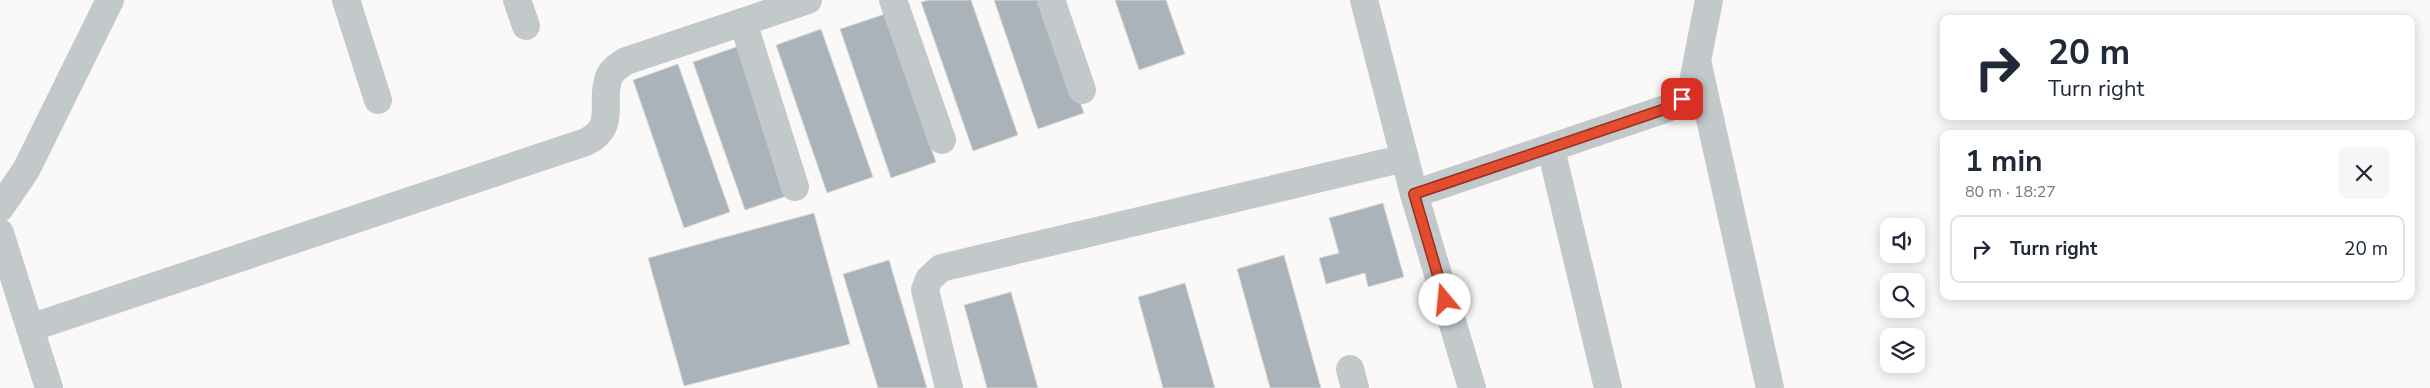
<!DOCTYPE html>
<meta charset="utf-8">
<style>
:root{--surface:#fff;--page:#f6f6f7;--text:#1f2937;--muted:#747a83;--line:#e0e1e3}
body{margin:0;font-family:"Nunito Sans",sans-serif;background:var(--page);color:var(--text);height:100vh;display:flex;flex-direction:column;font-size:19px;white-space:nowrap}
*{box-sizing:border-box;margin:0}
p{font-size:16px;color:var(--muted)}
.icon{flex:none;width:28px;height:28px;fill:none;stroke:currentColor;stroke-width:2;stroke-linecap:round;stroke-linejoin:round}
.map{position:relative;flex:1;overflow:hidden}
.side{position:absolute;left:1940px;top:130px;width:475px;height:170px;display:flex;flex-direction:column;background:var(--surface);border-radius:10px;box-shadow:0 2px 12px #0003}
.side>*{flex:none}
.banner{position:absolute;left:1940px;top:15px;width:475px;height:105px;border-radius:10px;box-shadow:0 2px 12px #0003;background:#fff;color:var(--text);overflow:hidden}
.buttons{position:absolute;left:1880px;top:218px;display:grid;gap:10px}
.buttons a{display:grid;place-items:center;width:45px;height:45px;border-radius:10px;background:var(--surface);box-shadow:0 2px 12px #0003;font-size:25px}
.pin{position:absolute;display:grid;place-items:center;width:42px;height:42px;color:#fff;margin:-21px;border-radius:10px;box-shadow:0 2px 8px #0006}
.me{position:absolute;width:55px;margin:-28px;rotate:343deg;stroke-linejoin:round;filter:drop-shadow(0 0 4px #0008)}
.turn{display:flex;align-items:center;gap:18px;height:105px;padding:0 25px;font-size:22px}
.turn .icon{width:65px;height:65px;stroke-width:2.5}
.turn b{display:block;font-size:35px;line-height:42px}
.round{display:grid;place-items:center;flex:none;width:52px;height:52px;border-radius:10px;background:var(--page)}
.summary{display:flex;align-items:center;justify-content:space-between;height:85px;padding:0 25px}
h1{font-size:30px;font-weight:700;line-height:38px}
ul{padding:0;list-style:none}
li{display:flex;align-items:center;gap:15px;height:68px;margin:0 10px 8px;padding:0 15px;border:2px solid var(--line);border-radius:10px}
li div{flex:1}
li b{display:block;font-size:19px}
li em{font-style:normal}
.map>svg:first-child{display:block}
.building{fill:#aab3b9;stroke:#dcdbda}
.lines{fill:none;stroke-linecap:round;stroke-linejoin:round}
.minor{stroke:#c3c8cb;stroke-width:28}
.tertiary{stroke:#c3c8cb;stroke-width:28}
.route-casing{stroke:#94311e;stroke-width:12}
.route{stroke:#e34c2e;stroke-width:9}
</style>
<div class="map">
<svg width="2430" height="388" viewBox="0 0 2430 388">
<rect width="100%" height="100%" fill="#faf9f7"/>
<g class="building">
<polygon points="929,0 971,0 1018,135 973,151 921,2"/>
<polygon points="994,0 1044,0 1084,113 1038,129"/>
<polygon points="1115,0 1166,0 1185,54 1139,70"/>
<polygon points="885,14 936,162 891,178 840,29"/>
<polygon points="821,29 873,177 827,193 776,45"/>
<polygon points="739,46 790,195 745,210 693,62"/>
<polygon points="678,64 730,212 684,228 633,80"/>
<polygon points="1383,203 1404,277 1368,287 1365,273 1326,284 1319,258 1339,253 1329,218"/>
<polygon points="814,213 850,344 684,386 648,258"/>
<polygon points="1284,255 1321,388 1270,388 1237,269"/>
<polygon points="889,260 927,388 878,388 843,274"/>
<polygon points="1185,283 1215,388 1163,388 1138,297"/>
<polygon points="1011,292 1038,388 987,388 964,305"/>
</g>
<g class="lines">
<g class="minor">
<polyline points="346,0 378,100"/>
<polyline points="517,0 526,26"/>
<polyline points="893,0 942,140"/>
<polyline points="1051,0 1082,90"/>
<polyline points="1364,0 1414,194 1472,388"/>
<polyline points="743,22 795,187"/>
<polyline points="1698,65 1770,388"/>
<polyline points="1551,149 1608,388"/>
<polyline points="1414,194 1668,108 1682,99 1692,87 1709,0"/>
<polyline points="0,233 49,388"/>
<path d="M30 328 586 142C618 126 599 103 609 77 612 69 620 65 626 61L808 0"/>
<polyline points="1350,369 1355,388"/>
<polyline points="949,388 925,290 929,279 941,268 1405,158"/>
</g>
<polyline class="tertiary" points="0,208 26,170 110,0"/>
</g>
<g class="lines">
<g class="route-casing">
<polyline id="route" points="1445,300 1414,194 1668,108 1682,99"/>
</g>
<use href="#route" class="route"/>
</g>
</svg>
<div class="buttons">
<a><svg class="icon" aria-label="sound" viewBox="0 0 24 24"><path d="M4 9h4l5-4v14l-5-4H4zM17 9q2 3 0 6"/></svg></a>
<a><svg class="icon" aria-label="search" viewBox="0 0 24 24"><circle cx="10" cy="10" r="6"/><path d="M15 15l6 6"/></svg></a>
<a><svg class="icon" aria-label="layers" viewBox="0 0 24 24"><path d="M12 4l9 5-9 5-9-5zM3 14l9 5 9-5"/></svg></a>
</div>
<div class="pin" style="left:1682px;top:99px;background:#d93025"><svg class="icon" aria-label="arrive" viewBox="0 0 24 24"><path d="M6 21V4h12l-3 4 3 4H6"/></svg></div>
<svg class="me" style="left:1445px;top:300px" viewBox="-20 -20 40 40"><circle r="19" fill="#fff"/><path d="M0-13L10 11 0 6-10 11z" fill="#e34c2e"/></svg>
<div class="banner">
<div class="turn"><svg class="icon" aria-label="right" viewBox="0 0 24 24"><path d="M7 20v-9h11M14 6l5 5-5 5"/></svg><div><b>20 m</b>Turn right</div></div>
</div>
<section class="side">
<div class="summary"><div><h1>1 min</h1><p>80 m · 18:27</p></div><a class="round"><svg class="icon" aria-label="close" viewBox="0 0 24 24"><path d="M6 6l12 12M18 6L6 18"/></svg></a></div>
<ul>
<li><svg class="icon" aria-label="right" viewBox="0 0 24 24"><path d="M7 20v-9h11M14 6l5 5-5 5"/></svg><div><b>Turn right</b></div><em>20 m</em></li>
</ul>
</section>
</div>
